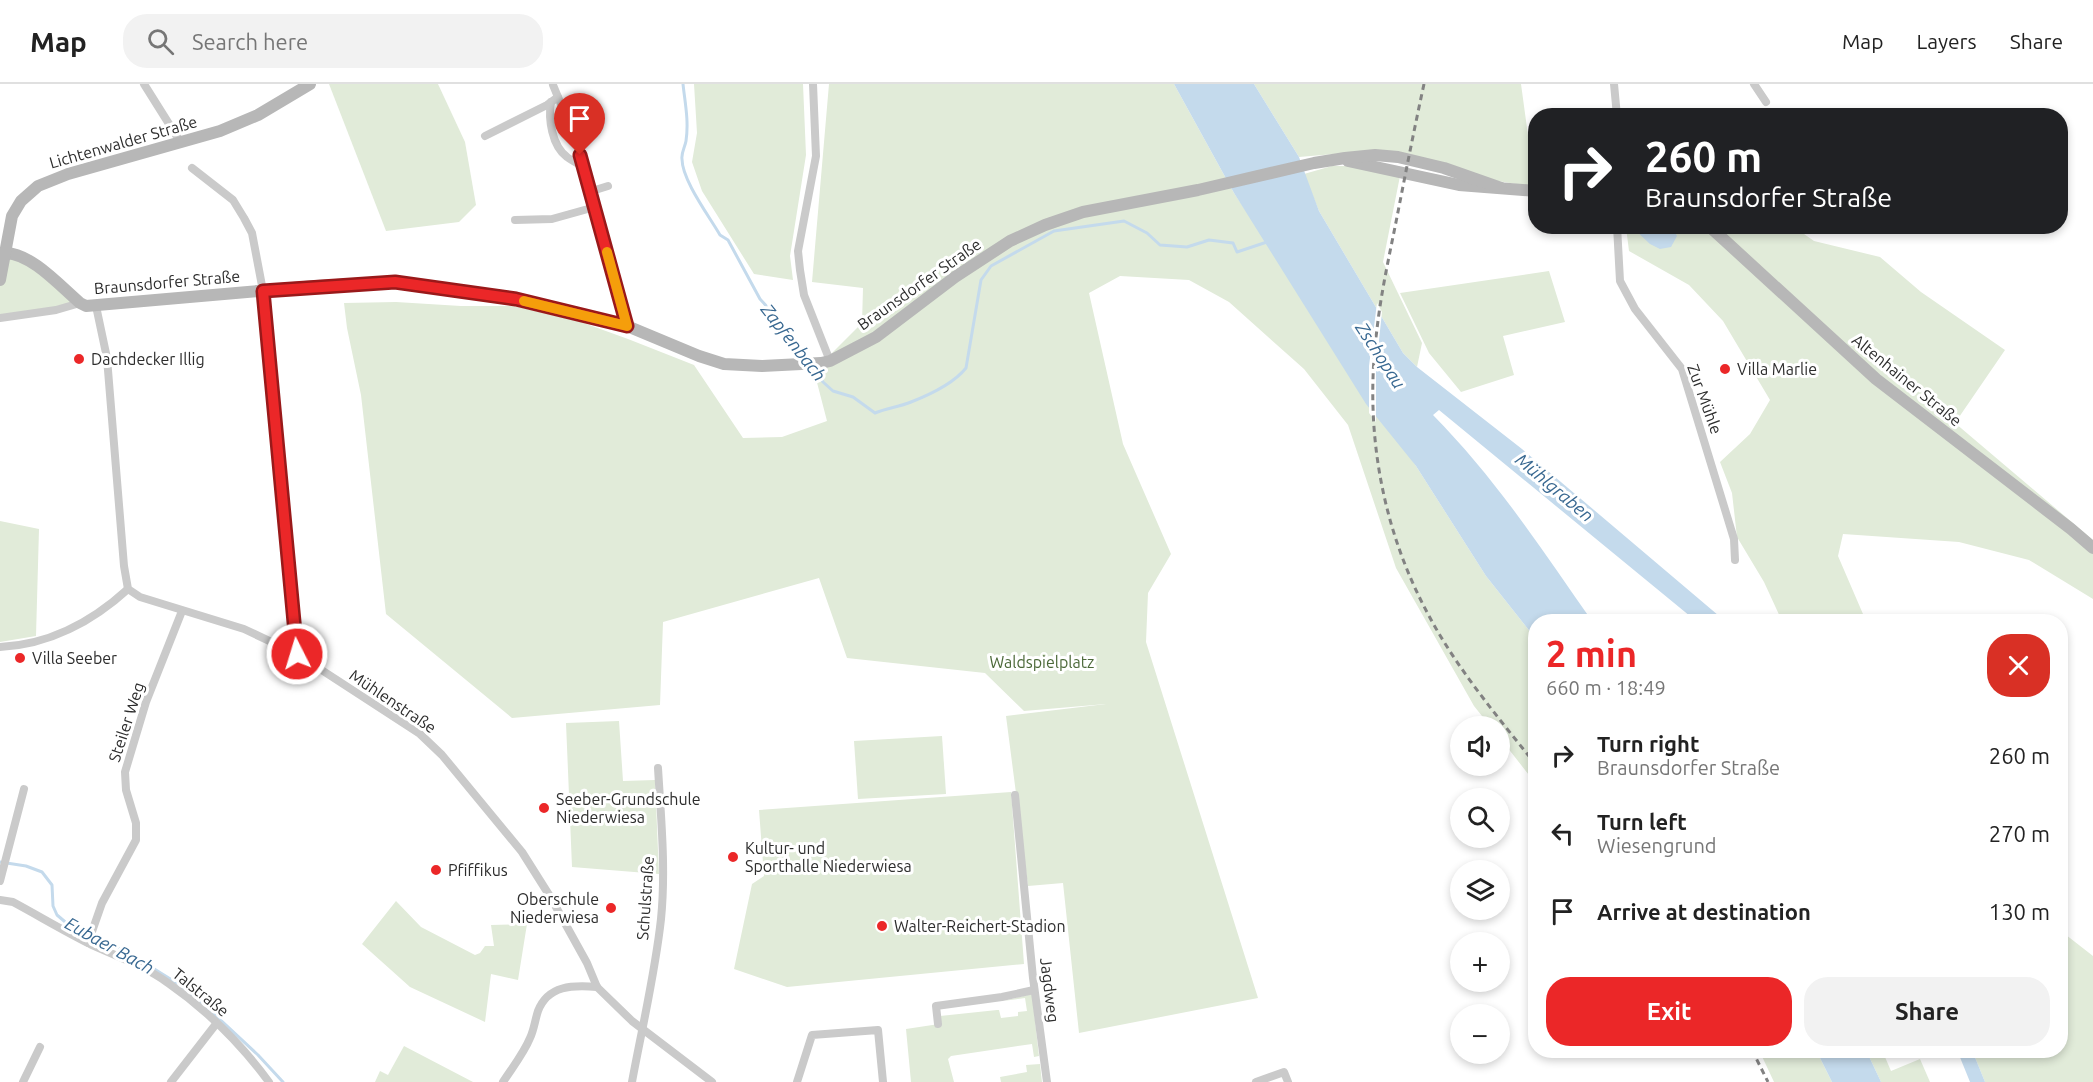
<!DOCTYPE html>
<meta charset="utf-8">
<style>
:root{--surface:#fff;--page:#f2f2f2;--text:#222;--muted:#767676;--line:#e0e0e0;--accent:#eb2728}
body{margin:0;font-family:Ubuntu,sans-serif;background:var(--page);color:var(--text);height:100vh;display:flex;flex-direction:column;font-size:22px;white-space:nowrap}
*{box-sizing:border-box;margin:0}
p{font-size:20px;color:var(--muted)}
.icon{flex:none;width:33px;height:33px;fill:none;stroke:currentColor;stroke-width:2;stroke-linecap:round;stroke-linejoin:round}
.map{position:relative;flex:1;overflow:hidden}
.side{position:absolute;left:1528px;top:530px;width:540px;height:444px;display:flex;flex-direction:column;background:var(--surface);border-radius:24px;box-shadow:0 3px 9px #0003}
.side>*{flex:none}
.banner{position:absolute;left:1528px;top:24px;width:540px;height:126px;border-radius:24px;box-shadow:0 3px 9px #0003;background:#202124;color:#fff;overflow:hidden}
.tools{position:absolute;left:1450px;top:632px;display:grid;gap:12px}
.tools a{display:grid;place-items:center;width:60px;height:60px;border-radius:50%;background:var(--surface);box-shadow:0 3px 9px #0003;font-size:30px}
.pin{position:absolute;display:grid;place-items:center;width:51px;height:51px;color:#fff;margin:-62px -26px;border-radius:50% 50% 50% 0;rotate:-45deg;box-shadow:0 0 6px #0007}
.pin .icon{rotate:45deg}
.me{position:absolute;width:66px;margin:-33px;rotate:355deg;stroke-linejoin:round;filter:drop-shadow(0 0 4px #0008)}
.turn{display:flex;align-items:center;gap:21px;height:126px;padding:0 18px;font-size:27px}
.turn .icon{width:78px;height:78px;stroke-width:2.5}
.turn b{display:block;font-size:42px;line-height:51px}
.round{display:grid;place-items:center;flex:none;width:63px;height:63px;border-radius:24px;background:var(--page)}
.summary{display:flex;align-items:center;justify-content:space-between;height:102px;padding:0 18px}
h1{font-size:36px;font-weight:700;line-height:45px;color:var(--accent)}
.button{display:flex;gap:12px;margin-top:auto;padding:12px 18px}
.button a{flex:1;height:69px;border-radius:24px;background:var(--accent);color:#fff;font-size:24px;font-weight:700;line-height:69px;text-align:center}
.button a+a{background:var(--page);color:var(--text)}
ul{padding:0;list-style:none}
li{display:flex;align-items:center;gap:18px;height:78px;padding:0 18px}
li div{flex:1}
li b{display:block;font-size:22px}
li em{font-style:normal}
header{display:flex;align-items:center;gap:36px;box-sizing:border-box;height:84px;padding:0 30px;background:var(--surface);border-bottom:2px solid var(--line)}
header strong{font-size:28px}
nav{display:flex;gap:33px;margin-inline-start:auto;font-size:21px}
.search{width:420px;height:54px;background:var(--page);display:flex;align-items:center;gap:15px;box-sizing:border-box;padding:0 21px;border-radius:24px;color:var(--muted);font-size:22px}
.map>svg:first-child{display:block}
.green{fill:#e1ebd9}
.water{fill:#c4daec}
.pier{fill:#fff}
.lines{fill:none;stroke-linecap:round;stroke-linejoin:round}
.stream{stroke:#c4daec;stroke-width:3}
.street{stroke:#cacaca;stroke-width:8}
.secondary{stroke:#b7b7b7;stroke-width:12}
.rail{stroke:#828282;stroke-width:3;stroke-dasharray:6 4.5;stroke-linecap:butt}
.route-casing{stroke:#99191a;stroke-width:15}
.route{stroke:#eb2728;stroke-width:10}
.slow{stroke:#f59e0b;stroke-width:10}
.poi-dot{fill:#eb2728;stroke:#fff;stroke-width:2}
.labels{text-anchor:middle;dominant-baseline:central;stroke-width:6;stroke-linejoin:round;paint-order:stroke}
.street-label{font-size:16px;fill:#2d2d2d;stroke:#fff}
.poi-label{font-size:16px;fill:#2d2d2d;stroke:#fff;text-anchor:start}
.park-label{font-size:16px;fill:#4c6939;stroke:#fff}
.water-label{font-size:18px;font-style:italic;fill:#386891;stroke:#fff}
</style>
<header>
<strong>Map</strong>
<div class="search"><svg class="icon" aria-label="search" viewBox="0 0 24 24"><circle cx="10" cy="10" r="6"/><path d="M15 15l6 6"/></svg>Search here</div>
<nav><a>Map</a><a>Layers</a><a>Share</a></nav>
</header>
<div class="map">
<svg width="2093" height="998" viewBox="0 0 2093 998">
<rect width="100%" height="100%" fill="#fff"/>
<g class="green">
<polygon points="329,0 438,0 465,58 476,121 459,138 386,147"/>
<polygon points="694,0 803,0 806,71 790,172 793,196 754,190 702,107 692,78 697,49"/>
<polygon points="829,0 1174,0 1234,109 1416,382 1486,492 1536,555 1536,700 1500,654 1500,642 1490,642 1474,622 1396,484 1348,341 1304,285 1229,218 1189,196 1120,192 1089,209 1123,360 1171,470 1148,509 1146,558 1258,914 1079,949 1063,799 1028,802 1006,632 1106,620 1024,627 985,589 847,574 819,494 663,538 660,621 512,634 386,530 361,311 347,244 344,219 396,218 461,222 514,222 581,238 628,255 694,281 743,354 782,353 827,337 814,287 862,239 863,204 812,198"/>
<polygon points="1254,0 1521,0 1535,103 1491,96 1358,68 1299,73"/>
<polygon points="1332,82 1350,82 1400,92 1383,178 1422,259 1417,283 1403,269 1319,127 1304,90"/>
<polygon points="1626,143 1794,143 1814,157 1880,173 1921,208 2005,266 1955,339 2093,456 2093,515 2029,476 1959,458 1843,450 1838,472 1866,537 1782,537 1764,498 1737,453 1732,409 1720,378 1750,350 1770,316 1723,237 1689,201 1629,167"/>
<polygon points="6,169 14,169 80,219 0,234 0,195"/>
<polygon points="1549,187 1565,238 1503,252 1514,291 1461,308 1429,269 1400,209"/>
<polygon points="0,437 39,445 36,552 0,558"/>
<polygon points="619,637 623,697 655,696 659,790 572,783 566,639"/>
<polygon points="942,652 946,710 858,715 854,657"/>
<polygon points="1011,708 1024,880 787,903 734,885 752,800 764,792 759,726"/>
<polygon points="396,817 421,843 475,871 480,869 485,862 494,862 491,841 527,840 518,896 491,890 485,938 410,903 362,860"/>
<polygon points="2061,847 2093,872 2093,998 1985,998 1972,966 2061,966"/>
<polygon points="1032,910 1039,972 1034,973 1032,960 951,972 948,975 954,998 911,998 906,945 939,940 940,932 997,926 999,926 1001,934 1018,932 1018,928 1027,927 1025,914 1003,917"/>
<polygon points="404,962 473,998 375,998 380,987 388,991"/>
<polygon points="1759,966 1816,966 1832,998 1774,998"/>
<polygon points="1866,966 1882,966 1891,987 1920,975 1930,998 1881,998"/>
<polygon points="1040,980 1042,998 1001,998 1000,993 1027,988 1026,981"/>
</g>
<g class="water">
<path d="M1174 0H1254L1299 73 1319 127 1403 269 1417 283 1522 365 1725 537H1696L1439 326 1433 331C1496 395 1541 464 1592 537H1536V555L1486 492 1416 382 1366 320 1234 109Z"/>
<polygon points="1632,143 1672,143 1677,152 1671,163 1660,165 1650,160"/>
<polygon points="1816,966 1866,966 1881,998 1832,998"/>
<polygon points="1957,966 1972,966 1985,998 1970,998"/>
</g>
<polygon class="pier" points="1377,219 1382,228 1376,284 1376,338 1369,329 1369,282"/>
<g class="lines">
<g class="stream">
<path d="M683 0C685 19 689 37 686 57 685 63 681 69 682 75 682 96 709 132 720 151L728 156 760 215 782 239 809 276"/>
<path d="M814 284 823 298 833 307 853 313 875 329C887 324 899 323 911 318 929 311 954 299 966 284L981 196 991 182 1054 147 1124 137 1147 149 1160 161 1187 163 1209 156 1233 159 1237 168 1267 158"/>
<polyline points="0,778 26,782 42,788 52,801 53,822 57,831 70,842 127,868 180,901 198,915 258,971 283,998"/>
</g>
<g class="street">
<polyline points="144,0 181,59"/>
<polyline points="813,0 816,72 798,167 800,186 804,211 830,277"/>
<polyline points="1614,0 1617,32"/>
<polyline points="1754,0 1766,18"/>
<polyline points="553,1 577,59 627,242"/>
<path d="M551 18C548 35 552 62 567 73 572 77 579 80 584 83"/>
<polyline points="485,52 547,21 558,13"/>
<polyline points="192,84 233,116 244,134 252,149 263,207 297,570"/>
<polyline points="592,107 608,102"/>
<polyline points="515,136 552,135 595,123"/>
<polyline points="1617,142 1620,197 1635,225 1682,285 1734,455 1735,476"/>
<polyline points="96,222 107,274 124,482 128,505 140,513 244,545 297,570 420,650 442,671 522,768 551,814 587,879 597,903 632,937 712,998"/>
<polyline points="0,234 56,226 80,219"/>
<path d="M0 563C49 561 93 537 128 505"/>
<polyline points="1015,711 1033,894 1047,998"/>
<polyline points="0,797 24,705"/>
<path d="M0 816 13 818C39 832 64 847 90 860 116 872 145 882 168 899 207 926 241 960 269 998"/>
<polyline points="88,859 102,819 136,756 136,739 126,706 125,688 146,618 182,527"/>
<polyline points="938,940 936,922 1002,913 1034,906"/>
<polyline points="23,998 40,963"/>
<polyline points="171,998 216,940"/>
<path d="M503 998C512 984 524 969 530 954 534 946 535 936 538 927 548 901 573 901 597 903"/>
<path d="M632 998C642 944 655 890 661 835 666 785 661 734 658 684"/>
<polyline points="797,998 812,951 878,946 883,998"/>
<polyline points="1256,998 1284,988 1288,998"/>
</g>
<g class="secondary">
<polyline points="1348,77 1459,101 1536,107"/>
<polyline points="1709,142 1876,295 2071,445 2093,464"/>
<path d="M6 169C32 170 60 202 80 219L86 222 316 202 395 198 516 215 627 242 699 272 724 280 762 282 821 279 830 277 876 253 955 193 1010 157 1045 141 1083 128 1198 106 1314 79 1345 74 1375 71 1398 73 1444 84 1501 104"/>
<polyline points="0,196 12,132 21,117 38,102 68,90 220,47 258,31 310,0"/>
</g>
<g class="rail">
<path d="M1424 0C1414 46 1405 92 1396 138 1389 173 1381 209 1377 245 1364 343 1381 443 1428 530 1457 585 1498 633 1536 681"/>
<polyline points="1752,966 1768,998"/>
</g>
</g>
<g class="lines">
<g class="route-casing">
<polyline id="route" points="297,570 263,207 395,198 516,215 627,242 580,71"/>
</g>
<use href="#route" class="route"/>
<polyline class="slow" points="524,217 627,242 607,168"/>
</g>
<g class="poi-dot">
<circle cx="79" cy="275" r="6"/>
<circle cx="1725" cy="285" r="6"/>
<circle cx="20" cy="574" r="6"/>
<circle cx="544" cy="724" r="6"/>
<circle cx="733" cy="773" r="6"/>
<circle cx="436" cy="786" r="6"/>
<circle cx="611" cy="824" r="6"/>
<circle cx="882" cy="842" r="6"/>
</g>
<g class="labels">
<g class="street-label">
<text transform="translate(123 58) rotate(-16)">Lichtenwalder Straße</text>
<text transform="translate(167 198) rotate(-5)">Braunsdorfer Straße</text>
<text transform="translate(919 200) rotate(-35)">Braunsdorfer Straße</text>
<text transform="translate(1907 296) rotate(39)">Altenhainer Straße</text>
<text transform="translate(1705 315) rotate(70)">Zur Mühle</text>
<text transform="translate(393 617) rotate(34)">Mühlenstraße</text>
<text transform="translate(126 638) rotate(-72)">Steiler Weg</text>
<text transform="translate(645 814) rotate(-86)">Schulstraße</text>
<text transform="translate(1050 906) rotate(83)">Jagdweg</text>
<text transform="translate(201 908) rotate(39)">Talstraße</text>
</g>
<g class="poi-label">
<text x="91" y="275">Dachdecker Illig</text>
<text x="1737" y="285">Villa Marlie</text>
<text x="32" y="574">Villa Seeber</text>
<text x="556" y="715">Seeber-Grundschule<tspan x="556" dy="18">Niederwiesa</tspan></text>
<text x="745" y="764">Kultur- und<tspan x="745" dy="18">Sporthalle Niederwiesa</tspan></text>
<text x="448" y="786">Pfiffikus</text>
<text x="599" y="815" text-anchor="end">Oberschule<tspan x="599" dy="18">Niederwiesa</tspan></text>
<text x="894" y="842">Walter-Reichert-Stadion</text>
</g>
<g class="park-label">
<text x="1042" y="578">Waldspielplatz</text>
</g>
<g class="water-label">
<text transform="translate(794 258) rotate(52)">Zapfenbach</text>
<text transform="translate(1381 271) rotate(57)">Zschopau</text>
<text transform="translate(1555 403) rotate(40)">Mühlgraben</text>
<text transform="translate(110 861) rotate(29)">Eubaer Bach</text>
</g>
</g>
</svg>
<div class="tools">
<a><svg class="icon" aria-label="sound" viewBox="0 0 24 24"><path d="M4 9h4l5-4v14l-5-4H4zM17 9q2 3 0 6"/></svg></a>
<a><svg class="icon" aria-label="search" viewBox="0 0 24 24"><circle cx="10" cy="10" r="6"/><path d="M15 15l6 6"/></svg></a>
<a><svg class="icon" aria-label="layers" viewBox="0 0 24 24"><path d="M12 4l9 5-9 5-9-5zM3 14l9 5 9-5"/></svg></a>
<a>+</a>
<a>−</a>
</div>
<div class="pin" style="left:580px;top:71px;background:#d93025"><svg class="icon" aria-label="arrive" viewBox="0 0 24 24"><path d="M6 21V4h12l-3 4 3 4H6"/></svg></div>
<svg class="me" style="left:297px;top:570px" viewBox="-20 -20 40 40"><circle r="17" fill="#eb2728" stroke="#fff" stroke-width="3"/><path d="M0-11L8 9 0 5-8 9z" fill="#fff"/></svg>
<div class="banner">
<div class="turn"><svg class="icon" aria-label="right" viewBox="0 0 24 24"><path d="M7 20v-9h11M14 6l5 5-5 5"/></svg><div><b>260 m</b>Braunsdorfer Straße</div></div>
</div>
<section class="side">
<div class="summary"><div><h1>2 min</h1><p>660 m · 18:49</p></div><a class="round" style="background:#d93025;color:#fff"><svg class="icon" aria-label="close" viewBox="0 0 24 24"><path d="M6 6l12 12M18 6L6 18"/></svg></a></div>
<ul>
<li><svg class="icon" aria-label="right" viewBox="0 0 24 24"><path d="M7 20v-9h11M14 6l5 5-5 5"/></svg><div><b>Turn right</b><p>Braunsdorfer Straße</p></div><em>260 m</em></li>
<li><svg class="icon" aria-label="left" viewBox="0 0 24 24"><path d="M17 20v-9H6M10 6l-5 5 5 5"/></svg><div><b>Turn left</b><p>Wiesengrund</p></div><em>270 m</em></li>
<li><svg class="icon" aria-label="arrive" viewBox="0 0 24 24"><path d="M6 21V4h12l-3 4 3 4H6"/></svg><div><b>Arrive at destination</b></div><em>130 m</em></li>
</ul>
<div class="button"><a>Exit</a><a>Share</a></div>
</section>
</div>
